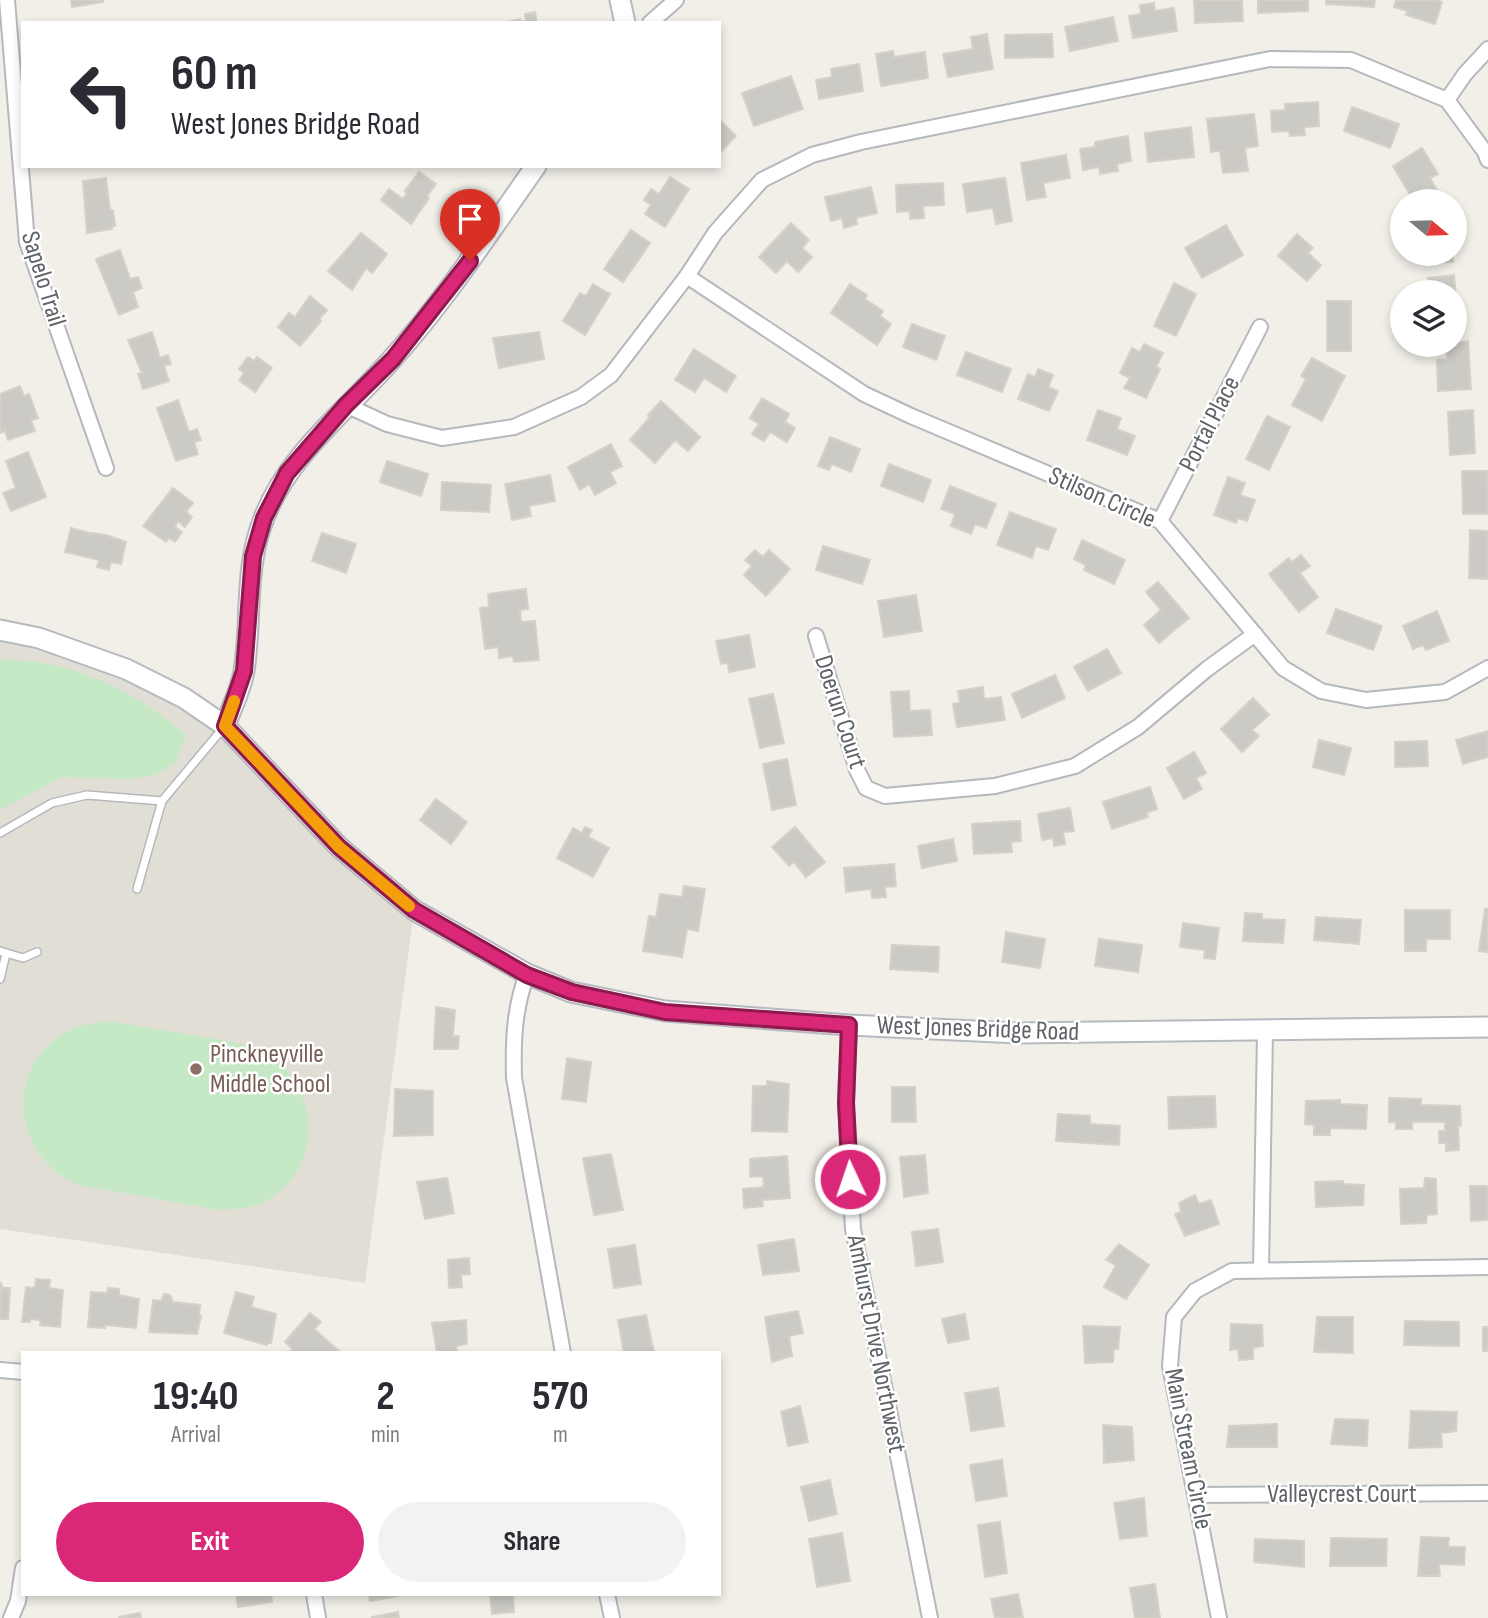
<!DOCTYPE html>
<style>
:root{--surface:#fff;--page:#f2f2f3;--text:#2b2b33;--muted:#7c7c81;--accent:#db2777}
body{margin:0;font-family:"Sofia Sans Condensed",sans-serif;background:var(--page);color:var(--text);height:100vh;display:flex;flex-direction:column;font-size:26px;white-space:nowrap}
*{box-sizing:border-box;margin:0}
p{font-size:23px;color:var(--muted)}
.icon{flex:none;width:38px;height:38px;fill:none;stroke:currentColor;stroke-width:2;stroke-linecap:round;stroke-linejoin:round}
.map{position:relative;flex:1;overflow:hidden}
.panel{position:absolute;left:21px;top:1351px;width:700px;height:245px;display:flex;flex-direction:column;background:var(--surface);border-radius:0px;box-shadow:0 4px 10px #0003}
.panel>*{flex:none}
.hud{position:absolute;left:21px;top:21px;width:700px;height:147px;border-radius:0px;box-shadow:0 4px 10px #0003;background:#fff;color:var(--text);overflow:hidden}
.needle{width:46px;rotate:109deg}
.tools{position:absolute;left:1390px;top:189px;display:grid;gap:14px}
.tools a{display:grid;place-items:center;width:77px;height:77px;border-radius:50%;background:var(--surface);box-shadow:0 4px 10px #0003;font-size:35px}
.pin{position:absolute;display:grid;place-items:center;width:60px;height:60px;color:#fff;margin:-72px -30px;border-radius:50% 50% 50% 0;rotate:-45deg;box-shadow:0 0 7px #0007}
.pin .icon{rotate:45deg}
.me{position:absolute;width:77px;margin:-38px;rotate:357deg;stroke-linejoin:round;filter:drop-shadow(0 0 5px #0008)}
.turn{display:flex;align-items:center;gap:24px;height:147px;padding:0 35px;font-size:32px}
.turn .icon{width:91px;height:91px;stroke-width:2.5}
.turn b{display:block;font-size:49px;line-height:60px}
.eta{display:flex;justify-content:space-evenly;align-items:center;height:119px;text-align:center}
.eta b{font-size:42px;font-weight:700;line-height:49px}
.action{display:flex;gap:14px;margin-top:auto;padding:14px 35px}
.action a{flex:1;height:80px;border-radius:42px;background:var(--accent);color:#fff;font-size:28px;font-weight:700;line-height:80px;text-align:center}
.action a+a{background:var(--page);color:var(--text)}
.map>svg:first-child{display:block}
.education{fill:#e1ded6}
.green{fill:#c5e8c5}
.building{fill:#cccac5;stroke:#d6d1c6;stroke-width:2}
.lines{fill:none;stroke-linecap:round;stroke-linejoin:round}
.lane-casing{stroke:#b5b8bc;stroke-width:10}
.street-casing{stroke:#b5b8bc;stroke-width:18}
.secondary-casing{stroke:#b6babf;stroke-width:23}
.lane{stroke:#fff;stroke-width:7}
.street{stroke:#fff;stroke-width:14}
.secondary{stroke:#fff;stroke-width:19}
.route-casing{stroke:#8e194d;stroke-width:18}
.route{stroke:#db2777;stroke-width:12}
.slow{stroke:#f59e0b;stroke-width:12}
.education-dot{fill:#8d6e63;stroke:#fff;stroke-width:2.5}
.labels{text-anchor:middle;dominant-baseline:central;stroke-width:5;stroke-linejoin:round;paint-order:stroke}
.street-label{font-size:26px;fill:#5f6368;stroke:#fff}
.education-label{font-size:26px;fill:#785e54;stroke:#fff;text-anchor:start}
</style>
<div class="map">
<svg width="1488" height="1618" viewBox="0 0 1488 1618">
<rect width="100%" height="100%" fill="#f1efe8"/>
<polygon class="education" points="0,632 184,698 414,910 365,1283 0,1229"/>
<g class="green">
<path d="M0 659C18 661 36 661 54 665 102 676 149 702 186 735L175 763 155 775 133 779 62 777 0 810Z"/>
<path d="M107 1021C137 1026 167 1031 197 1036 222 1041 253 1042 274 1058 315 1090 323 1159 278 1192 273 1196 267 1202 261 1204 247 1209 233 1209 218 1210 183 1203 148 1197 112 1191 99 1188 82 1188 70 1181 10 1147 6 1063 70 1030 81 1024 95 1023 107 1021Z"/>
</g>
<g class="building">
<polygon points="71,0 103,0 103,2 72,7"/>
<polygon points="1194,0 1242,0 1243,21 1195,23"/>
<polygon points="1258,0 1308,0 1308,11 1258,13"/>
<polygon points="1326,0 1375,0 1374,7 1326,4"/>
<polygon points="1396,0 1436,0 1442,2 1435,24 1406,15 1408,11 1394,7"/>
<polygon points="1154,3 1155,11 1174,8 1177,31 1133,38 1129,16 1141,14 1140,5"/>
<polygon points="535,12 537,23 502,23 520,19 521,22 526,21 525,14"/>
<polygon points="1113,17 1118,41 1070,51 1065,27"/>
<polygon points="987,34 993,69 948,77 943,54 973,49 971,37"/>
<polygon points="1052,34 1053,57 1005,58 1005,35"/>
<polygon points="893,51 894,57 925,52 928,78 881,86 876,54"/>
<polygon points="859,64 863,91 819,99 816,80 832,77 831,69"/>
<polygon points="791,76 803,109 754,126 742,93"/>
<polygon points="1318,102 1319,126 1304,127 1305,135 1290,136 1289,131 1272,132 1271,111 1285,110 1285,104"/>
<polygon points="1352,107 1399,124 1390,148 1344,131"/>
<polygon points="1254,114 1258,146 1245,148 1248,171 1223,173 1220,151 1211,152 1207,119"/>
<polygon points="719,119 736,136 719,154"/>
<polygon points="1191,127 1194,157 1148,162 1145,133"/>
<polygon points="1128,136 1131,161 1117,164 1118,171 1100,174 1099,167 1083,170 1080,149 1095,147 1095,142"/>
<polygon points="1422,148 1438,174 1430,178 1438,192 1423,201 1414,201 1393,166"/>
<polygon points="1066,155 1070,178 1043,183 1046,197 1027,200 1021,163"/>
<polygon points="419,172 436,184 427,196 429,198 411,224 381,200 389,189 403,199 407,193 405,191"/>
<polygon points="670,177 689,189 665,227 645,214 651,205 644,200 651,189 659,194"/>
<polygon points="106,178 110,210 113,210 115,226 112,226 112,229 87,233 83,181"/>
<polygon points="1005,178 1012,221 996,224 993,208 967,212 963,184"/>
<polygon points="943,183 944,205 923,206 924,218 910,219 910,211 897,212 896,185"/>
<polygon points="871,187 877,213 856,218 857,224 844,228 842,218 831,221 825,197"/>
<polygon points="791,223 809,240 802,248 812,257 798,272 787,261 776,273 759,257"/>
<polygon points="1226,225 1243,255 1202,278 1185,248"/>
<polygon points="631,230 650,243 623,282 604,269"/>
<polygon points="361,233 387,254 372,273 366,268 352,290 328,271"/>
<polygon points="1297,234 1313,248 1308,253 1321,265 1307,281 1278,256"/>
<polygon points="120,250 130,279 138,277 142,288 133,292 138,307 119,315 96,259"/>
<polygon points="1430,254 1453,254 1453,262 1431,263"/>
<polygon points="1454,275 1459,324 1454,325 1454,292 1430,292 1428,278"/>
<polygon points="1174,283 1196,294 1176,336 1154,326"/>
<polygon points="593,284 610,294 585,335 563,321 580,293 586,296"/>
<polygon points="850,284 867,295 865,299 883,311 880,316 891,324 877,345 831,313"/>
<polygon points="310,296 327,310 319,319 321,321 300,346 278,327 289,313 295,317"/>
<rect x="1327" y="301" width="24" height="50"/>
<polygon points="912,324 945,336 936,360 903,347"/>
<polygon points="152,332 160,358 168,355 171,364 164,366 169,381 143,389 138,374 142,373 128,340"/>
<polygon points="539,332 544,359 499,368 493,338"/>
<polygon points="1468,341 1471,389 1438,391 1437,360 1447,359 1447,345"/>
<polygon points="1144,344 1163,353 1156,367 1160,369 1146,398 1124,388 1130,378 1120,373 1132,348 1140,352"/>
<polygon points="694,349 736,376 726,392 704,378 695,392 675,380"/>
<polygon points="966,352 1011,369 1002,392 957,375"/>
<polygon points="248,357 254,361 257,357 272,368 255,392 239,380 244,373 239,369"/>
<polygon points="1312,358 1345,376 1322,421 1292,405 1306,379 1301,376"/>
<polygon points="1038,369 1053,375 1048,387 1058,391 1049,411 1018,399 1028,374 1035,377"/>
<polygon points="20,386 24,396 29,394 38,418 31,420 35,431 8,440 5,431 0,433 0,394"/>
<polygon points="762,398 789,414 785,422 795,428 787,442 770,432 764,441 752,434 759,424 750,418"/>
<polygon points="178,400 189,432 197,429 201,440 194,442 198,454 176,461 157,408"/>
<polygon points="661,401 700,437 688,451 675,440 655,463 630,440 650,417 648,415"/>
<polygon points="1098,410 1121,418 1117,429 1135,436 1127,455 1087,440"/>
<polygon points="1473,410 1475,453 1450,455 1448,412"/>
<polygon points="1267,416 1290,427 1269,470 1246,459"/>
<polygon points="830,437 860,449 851,472 832,464 829,470 818,466"/>
<polygon points="611,444 622,466 610,472 616,483 595,495 589,484 580,490 568,467"/>
<polygon points="28,452 46,497 11,511 3,493 16,488 6,461"/>
<polygon points="387,461 428,474 421,496 380,482"/>
<polygon points="889,464 931,480 923,502 881,486"/>
<polygon points="1462,471 1487,471 1488,514 1463,514"/>
<polygon points="550,475 555,501 529,506 531,516 512,520 505,484"/>
<polygon points="1228,477 1245,483 1240,495 1255,500 1247,521 1238,518 1236,523 1214,515"/>
<polygon points="442,482 491,485 489,512 441,510"/>
<polygon points="950,486 996,504 986,528 975,524 971,534 951,526 955,514 941,509"/>
<polygon points="173,488 193,503 186,512 192,517 185,527 178,521 175,527 182,532 175,542 169,538 166,542 143,526"/>
<polygon points="1010,512 1056,529 1048,550 1036,546 1032,558 997,545"/>
<polygon points="71,528 90,533 90,536 92,533 106,535 126,542 121,564 111,562 109,570 97,567 99,560 65,552"/>
<polygon points="1470,530 1488,531 1488,579 1469,578"/>
<polygon points="322,533 356,544 346,573 312,561"/>
<polygon points="1082,540 1125,560 1114,584 1084,570 1086,565 1074,559"/>
<polygon points="823,546 870,560 862,584 816,570"/>
<polygon points="755,550 763,557 769,550 790,569 766,596 744,575 752,566 745,560"/>
<polygon points="1301,555 1310,566 1300,573 1318,597 1299,612 1269,574 1289,558 1292,562"/>
<polygon points="1158,582 1189,618 1159,643 1144,625 1161,610 1146,592"/>
<polygon points="526,589 528,609 520,610 521,622 535,621 539,660 514,662 513,656 499,658 498,647 485,649 480,608 489,607 488,594"/>
<polygon points="916,595 922,631 884,637 878,601"/>
<polygon points="1336,609 1382,626 1373,650 1327,633"/>
<polygon points="1437,611 1449,641 1426,650 1423,645 1413,649 1403,626"/>
<polygon points="749,635 755,667 729,672 728,663 721,664 716,641"/>
<polygon points="1107,649 1121,673 1088,691 1074,667"/>
<polygon points="1055,675 1065,698 1022,718 1012,694"/>
<polygon points="983,687 984,699 1001,697 1005,720 957,727 953,704 960,703 958,691"/>
<polygon points="909,691 910,711 930,710 932,735 894,737 891,692"/>
<polygon points="773,694 784,743 760,748 749,699"/>
<polygon points="1253,698 1269,715 1252,730 1259,736 1242,752 1221,729"/>
<polygon points="1488,731 1488,757 1463,764 1456,740"/>
<polygon points="1319,740 1351,748 1344,775 1313,767"/>
<polygon points="1427,741 1428,766 1395,767 1395,742"/>
<polygon points="1194,752 1206,773 1196,778 1202,789 1184,799 1167,768"/>
<polygon points="787,759 796,805 772,810 763,764"/>
<polygon points="1150,787 1157,809 1146,813 1148,817 1112,829 1103,802"/>
<polygon points="436,799 467,822 451,844 420,820"/>
<polygon points="1070,808 1074,831 1063,832 1065,844 1054,846 1053,838 1042,840 1038,814"/>
<polygon points="1020,821 1021,841 1011,842 1012,852 974,854 972,824"/>
<polygon points="585,827 592,830 588,837 609,848 593,877 557,858 573,828 582,833"/>
<polygon points="795,827 825,862 806,877 794,862 789,866 772,847"/>
<polygon points="953,839 957,861 922,868 918,846"/>
<polygon points="894,864 896,886 885,887 886,897 872,898 871,889 846,892 844,868"/>
<polygon points="684,886 705,889 698,931 687,929 682,957 643,951 649,916 656,917 660,894 682,897"/>
<polygon points="1485,909 1488,909 1488,952 1479,951"/>
<polygon points="1405,910 1450,910 1450,939 1426,939 1426,951 1405,951"/>
<polygon points="1245,913 1262,914 1262,919 1285,920 1283,943 1243,941"/>
<polygon points="1316,917 1361,920 1359,944 1314,940"/>
<polygon points="1183,923 1219,928 1215,959 1204,958 1205,950 1180,947"/>
<polygon points="1006,932 1045,939 1040,968 1002,962"/>
<polygon points="1099,939 1142,945 1138,972 1095,966"/>
<polygon points="892,945 939,947 938,972 890,969"/>
<polygon points="436,1007 455,1010 453,1036 459,1036 458,1049 434,1049"/>
<polygon points="567,1058 591,1062 586,1102 562,1099"/>
<polygon points="767,1081 789,1084 787,1132 752,1131 753,1086 767,1086"/>
<polygon points="892,1087 915,1087 916,1122 892,1122"/>
<polygon points="395,1089 433,1091 433,1135 394,1136"/>
<polygon points="1215,1096 1216,1127 1169,1129 1168,1097"/>
<polygon points="1389,1098 1421,1099 1421,1105 1460,1106 1461,1126 1458,1125 1459,1150 1446,1151 1446,1143 1439,1143 1439,1131 1445,1131 1445,1122 1412,1122 1412,1129 1396,1129 1396,1122 1389,1122"/>
<polygon points="1340,1100 1340,1104 1367,1105 1366,1129 1330,1128 1330,1135 1314,1135 1314,1125 1305,1124 1306,1101"/>
<polygon points="1058,1114 1090,1116 1090,1124 1120,1126 1119,1145 1056,1141"/>
<polygon points="611,1154 623,1210 594,1215 583,1158"/>
<polygon points="925,1155 928,1193 904,1197 900,1157"/>
<polygon points="787,1156 790,1198 762,1200 763,1206 744,1208 743,1189 764,1187 763,1176 750,1177 750,1159"/>
<polygon points="447,1178 454,1213 425,1219 417,1182"/>
<polygon points="1425,1178 1436,1179 1437,1214 1427,1215 1426,1223 1401,1224 1400,1189 1424,1188"/>
<polygon points="1343,1181 1343,1184 1364,1185 1363,1205 1316,1207 1315,1182"/>
<polygon points="1470,1186 1488,1186 1488,1220 1471,1221"/>
<polygon points="1195,1195 1199,1204 1211,1200 1219,1224 1185,1236 1175,1214 1181,1212 1179,1203"/>
<polygon points="938,1229 943,1262 916,1266 912,1232"/>
<polygon points="794,1239 799,1271 763,1275 758,1245"/>
<polygon points="1119,1244 1149,1265 1126,1299 1104,1287 1116,1265 1106,1260"/>
<polygon points="635,1245 641,1284 614,1288 608,1249"/>
<polygon points="469,1258 470,1274 461,1275 462,1287 449,1288 448,1260"/>
<polygon points="36,1279 50,1280 49,1288 63,1290 60,1327 40,1325 41,1320 30,1319 30,1322 22,1322 26,1287 35,1288"/>
<polygon points="0,1282 3,1288 10,1288 8,1319 0,1319"/>
<polygon points="108,1288 119,1289 119,1295 139,1299 136,1328 105,1325 105,1328 88,1327 91,1292 107,1293"/>
<polygon points="236,1292 254,1297 251,1307 276,1314 271,1343 268,1343 267,1345 224,1333"/>
<polygon points="164,1294 170,1295 173,1302 200,1305 199,1316 201,1316 197,1334 149,1332 153,1300 161,1301"/>
<polygon points="798,1311 803,1333 789,1336 792,1356 772,1362 765,1317"/>
<polygon points="310,1313 321,1322 314,1329 339,1351 337,1353 290,1353 293,1349 285,1342"/>
<polygon points="965,1314 969,1339 948,1343 942,1319"/>
<polygon points="646,1315 654,1353 624,1353 618,1320"/>
<polygon points="1317,1317 1353,1317 1353,1353 1314,1352"/>
<polygon points="466,1320 467,1344 456,1346 457,1353 437,1353 432,1323"/>
<polygon points="1405,1321 1459,1322 1459,1346 1404,1345"/>
<polygon points="1231,1324 1262,1325 1263,1346 1253,1348 1253,1359 1239,1360 1238,1349 1230,1350"/>
<polygon points="1083,1326 1120,1327 1118,1349 1114,1349 1113,1362 1085,1363"/>
<rect x="1483" y="1327" width="5" height="24"/>
<polygon points="998,1388 1004,1426 971,1431 965,1393"/>
<polygon points="800,1406 808,1442 788,1446 781,1412"/>
<polygon points="1411,1411 1457,1412 1456,1431 1441,1433 1442,1447 1409,1448"/>
<polygon points="1335,1419 1368,1420 1367,1446 1331,1444"/>
<polygon points="1277,1424 1277,1447 1227,1447 1229,1426"/>
<polygon points="1103,1425 1132,1427 1134,1460 1104,1463"/>
<polygon points="1002,1460 1007,1496 976,1501 970,1465"/>
<polygon points="830,1480 837,1514 809,1521 801,1487"/>
<polygon points="1144,1498 1147,1536 1120,1539 1114,1503"/>
<polygon points="1000,1522 1007,1573 985,1577 978,1525"/>
<polygon points="842,1533 850,1581 817,1587 809,1539"/>
<polygon points="1421,1537 1449,1538 1448,1547 1465,1547 1464,1565 1439,1564 1440,1576 1418,1576"/>
<polygon points="1331,1538 1387,1539 1386,1566 1330,1566"/>
<polygon points="1255,1539 1304,1541 1304,1567 1254,1562"/>
<polygon points="1155,1584 1160,1618 1135,1618 1130,1588"/>
<polygon points="236,1594 271,1594 272,1602 238,1607"/>
<polygon points="369,1594 398,1594 398,1596 370,1601"/>
<polygon points="490,1594 520,1594 513,1595 514,1612 492,1614"/>
<polygon points="1018,1594 1023,1618 995,1618 991,1599"/>
<polygon points="398,1612 399,1618 372,1618 372,1617"/>
<polygon points="140,1613 141,1618 119,1618 119,1617"/>
</g>
<g class="lines">
<g class="lane-casing">
<g id="lane">
<polyline points="0,833 52,803 87,795 162,801"/>
<polyline points="137,889 162,801 224,727"/>
<polyline points="0,951 23,958 37,952"/>
<polyline points="0,979 6,954"/>
</g>
</g>
<g class="street-casing">
<g id="street">
<polyline points="7,0 27,242 106,468"/>
<polyline points="650,23 676,0"/>
<polyline points="1447,100 1465,74 1488,49"/>
<polyline points="687,276 864,394 911,416 1160,521 1283,668 1321,691 1366,700 1445,692 1488,668"/>
<polyline points="346,405 387,424 442,438 514,427 581,397 611,375 687,276 715,233 762,180 812,155 861,142 1270,59 1351,60 1447,100 1485,152 1488,160"/>
<polyline points="1160,521 1260,327"/>
<polyline points="816,636 857,770 866,788 885,796 995,786 1075,766 1138,727 1207,669 1255,634"/>
<path d="M527 974C514 1009 513 1042 514 1078L563 1353"/>
<polyline points="849,1025 846,1103 853,1229 930,1618"/>
<polyline points="1261,1270 1265,1031"/>
<polyline points="0,1370 23,1372"/>
<polyline points="1197,1495 1488,1493"/>
<polyline points="314,1594 318,1618"/>
<polyline points="607,1594 612,1618"/>
<polyline points="11,1618 18,1601 23,1568"/>
<polyline points="1219,1618 1170,1366 1174,1317 1195,1291 1232,1271 1488,1267"/>
</g>
</g>
<g class="secondary-casing">
<g id="secondary">
<polyline points="620,0 625,23"/>
<polyline points="0,630 39,638 126,669 184,698 225,726 339,847 414,910 527,974 571,992 665,1011 849,1025 1019,1033 1488,1027"/>
<path d="M225 726C231 708 241 690 244 671 252 620 244 568 264 518 289 453 348 410 393 358 446 299 490 231 536 166"/>
</g>
</g>
<use href="#lane" class="lane"/>
<use href="#street" class="street"/>
<use href="#secondary" class="secondary"/>
</g>
<g class="lines">
<g class="route-casing">
<polyline id="route" points="470,261 393,359 346,405 287,473 264,518 253,556 244,671 225,726 339,847 414,910 527,975 572,992 665,1012 849,1025 846,1103 850,1179"/>
</g>
<use href="#route" class="route"/>
<polyline class="slow" points="234,701 225,726 339,847 409,906"/>
</g>
<circle class="education-dot" cx="196" cy="1069" r="7"/>
<g class="labels">
<g class="street-label">
<text transform="translate(43 279) rotate(73)">Sapelo Trail</text>
<text transform="translate(1210 424) rotate(-63)">Portal Place</text>
<text transform="translate(1102 498) rotate(24)">Stilson Circle</text>
<text transform="translate(840 712) rotate(72)">Doerun Court</text>
<text transform="translate(978 1029) rotate(2)">West Jones Bridge Road</text>
<text transform="translate(876 1344) rotate(79)">Amhurst Drive Northwest</text>
<text transform="translate(1188 1449) rotate(79)">Main Stream Circle</text>
<text x="1342" y="1494">Valleycrest Court</text>
</g>
<g class="education-label">
<text x="210" y="1054">Pinckneyville<tspan x="210" dy="30">Middle School</tspan></text>
</g>
</g>
</svg>
<div class="tools">
<a><svg class="needle" viewBox="-14 -14 28 28"><path d="M0-13l5 13h-10z" fill="#e53935"/><path d="M0 13l5-13h-10z" fill="#7c7c81"/></svg></a>
<a><svg class="icon" aria-label="layers" viewBox="0 0 24 24"><path d="M12 4l9 5-9 5-9-5zM3 14l9 5 9-5"/></svg></a>
</div>
<div class="pin" style="left:470px;top:261px;background:#d93025"><svg class="icon" aria-label="arrive" viewBox="0 0 24 24"><path d="M6 21V4h12l-3 4 3 4H6"/></svg></div>
<svg class="me" style="left:850px;top:1179px" viewBox="-20 -20 40 40"><circle r="17" fill="#db2777" stroke="#fff" stroke-width="3"/><path d="M0-11L8 9 0 5-8 9z" fill="#fff"/></svg>
<div class="hud">
<div class="turn"><svg class="icon" aria-label="left" viewBox="0 0 24 24"><path d="M17 20v-9H6M10 6l-5 5 5 5"/></svg><div><b>60 m</b>West Jones Bridge Road</div></div>
</div>
<section class="panel">
<div class="eta">
<div><b>19:40</b><p>Arrival</p></div>
<div><b>2</b><p>min</p></div>
<div><b>570</b><p>m</p></div>
</div>
<div class="action"><a>Exit</a><a>Share</a></div>
</section>
</div>
